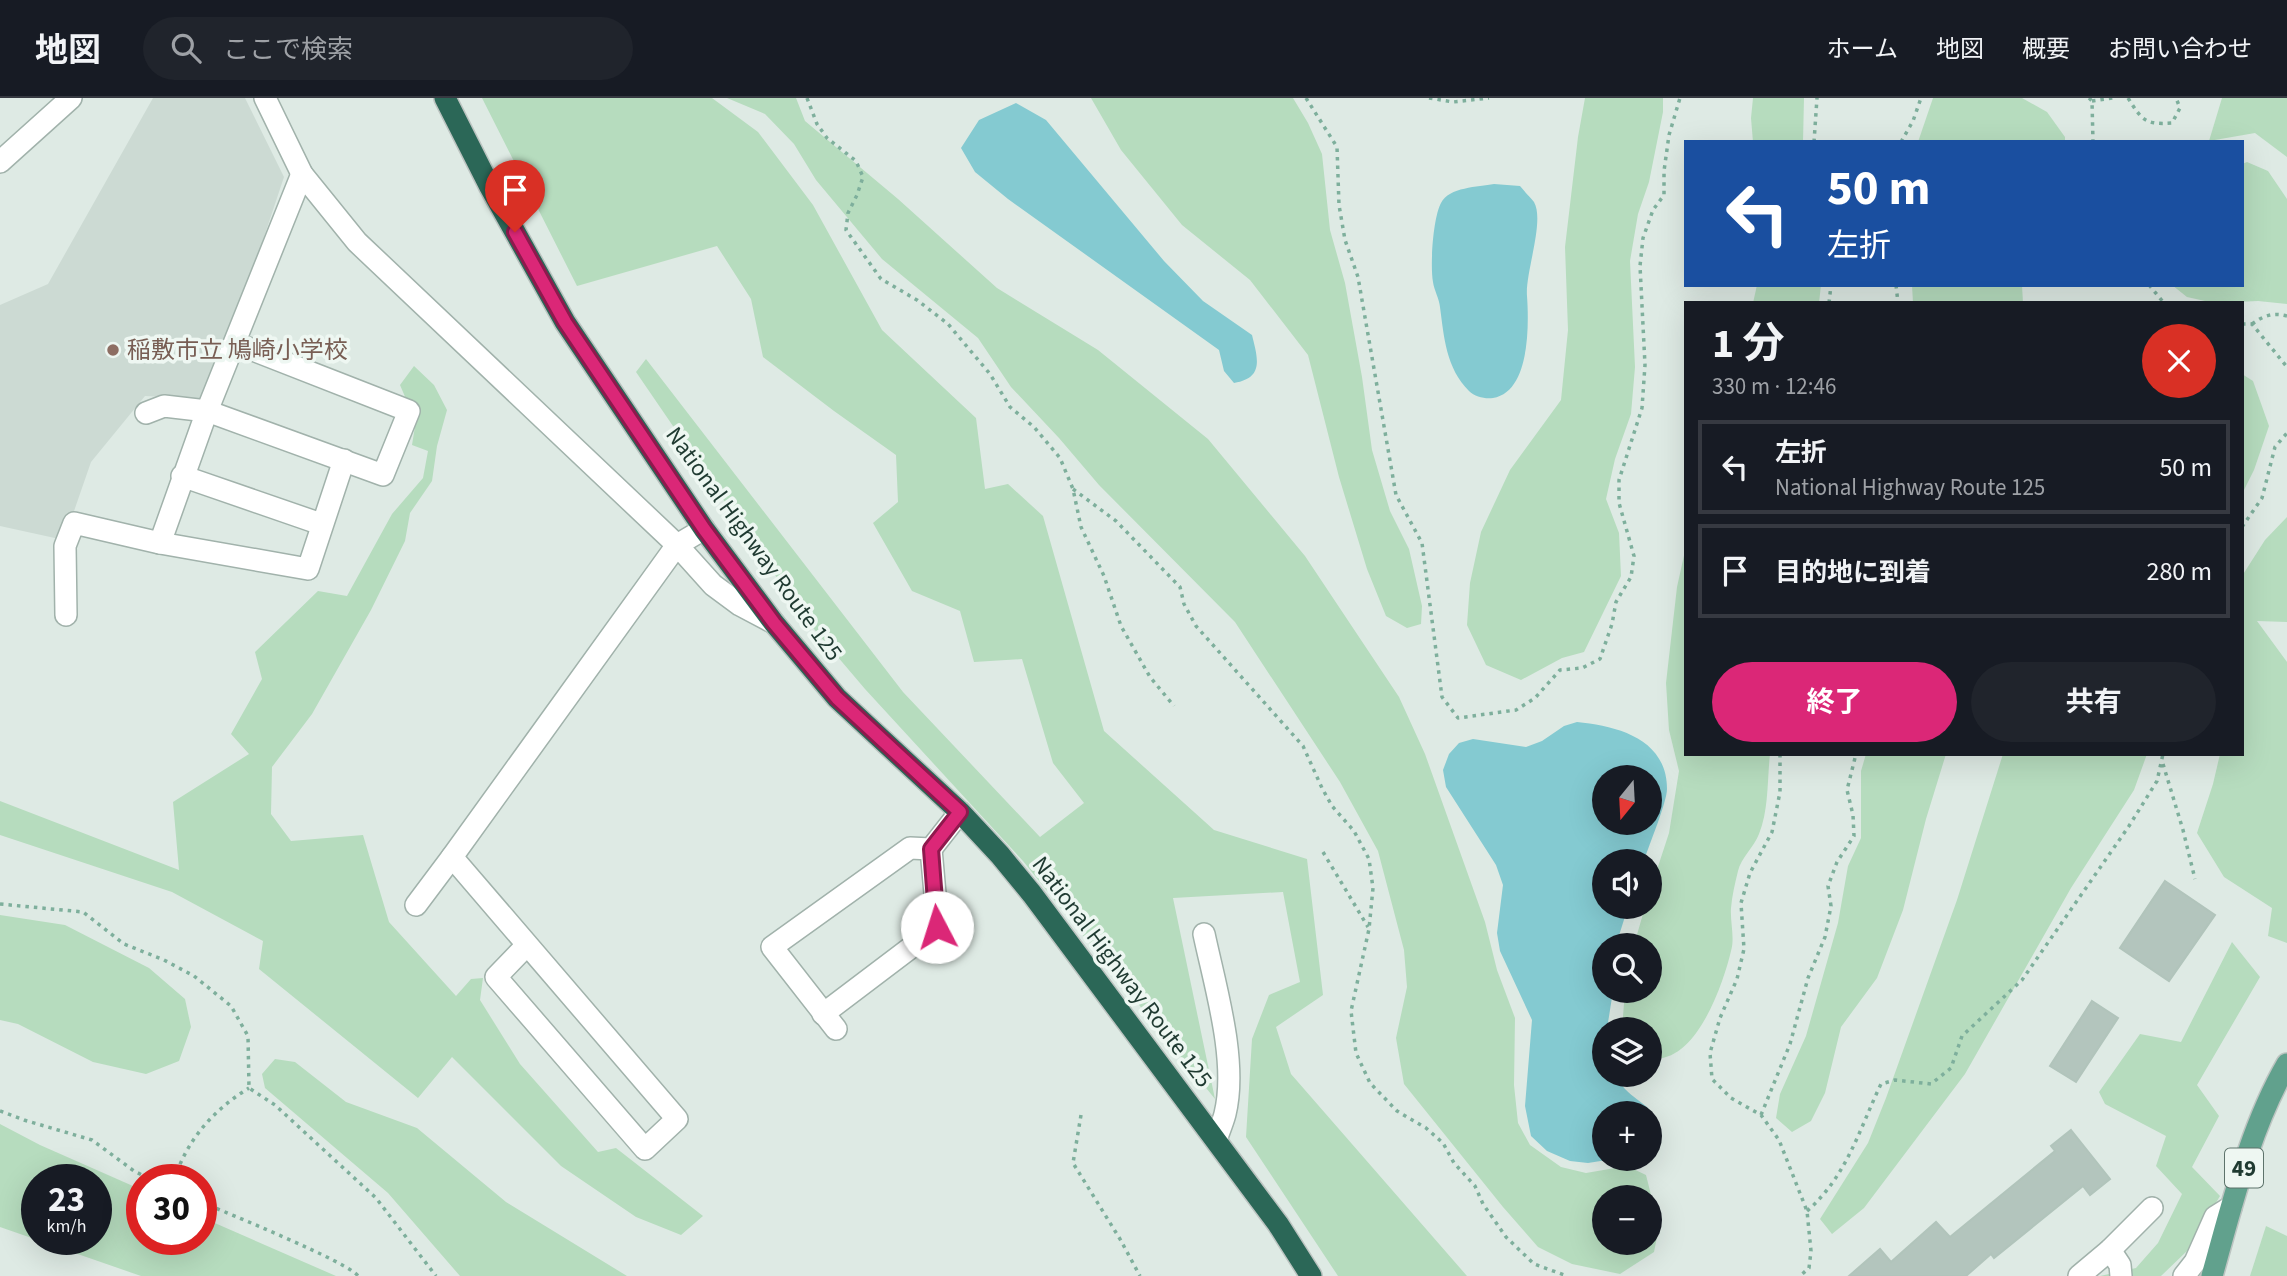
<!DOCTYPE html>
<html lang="ja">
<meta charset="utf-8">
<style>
:root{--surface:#171b24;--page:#20242c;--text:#f1f3f6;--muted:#9ea1a6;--line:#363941;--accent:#db2777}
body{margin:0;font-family:"Source Sans 3","Noto Sans JP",sans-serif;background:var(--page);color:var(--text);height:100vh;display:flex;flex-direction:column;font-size:26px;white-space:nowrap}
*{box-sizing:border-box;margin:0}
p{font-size:23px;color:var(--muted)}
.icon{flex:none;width:38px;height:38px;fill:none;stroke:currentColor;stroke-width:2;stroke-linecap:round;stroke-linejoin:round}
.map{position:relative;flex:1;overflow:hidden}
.drawer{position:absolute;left:1684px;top:203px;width:560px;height:455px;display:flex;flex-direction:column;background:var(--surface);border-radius:0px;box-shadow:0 7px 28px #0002}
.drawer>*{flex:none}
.hud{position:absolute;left:1684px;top:42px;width:560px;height:147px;border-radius:0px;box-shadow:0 7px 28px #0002;background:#1a4fa0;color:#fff;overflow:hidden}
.needle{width:46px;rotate:198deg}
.tools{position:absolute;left:1592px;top:667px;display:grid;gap:14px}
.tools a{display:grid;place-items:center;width:70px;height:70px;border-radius:50%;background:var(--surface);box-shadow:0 7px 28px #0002;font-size:35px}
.speed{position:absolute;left:21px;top:1066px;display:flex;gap:14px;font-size:35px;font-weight:700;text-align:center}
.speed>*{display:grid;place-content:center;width:91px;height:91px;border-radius:50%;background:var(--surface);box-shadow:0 7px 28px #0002;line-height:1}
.speed small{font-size:18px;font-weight:400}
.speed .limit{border:10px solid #d22;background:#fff;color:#111}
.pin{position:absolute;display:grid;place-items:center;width:60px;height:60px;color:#fff;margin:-72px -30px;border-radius:50% 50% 50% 0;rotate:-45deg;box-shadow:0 0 7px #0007}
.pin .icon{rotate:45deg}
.me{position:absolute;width:77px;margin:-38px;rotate:355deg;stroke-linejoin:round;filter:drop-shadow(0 0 5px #0008)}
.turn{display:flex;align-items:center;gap:24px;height:147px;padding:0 28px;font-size:32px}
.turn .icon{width:91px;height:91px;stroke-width:2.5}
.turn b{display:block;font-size:49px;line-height:60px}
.round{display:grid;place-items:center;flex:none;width:74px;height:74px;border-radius:37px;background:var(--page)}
.head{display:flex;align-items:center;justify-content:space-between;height:119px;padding:0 28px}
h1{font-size:42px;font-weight:700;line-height:52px}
.cta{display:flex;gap:14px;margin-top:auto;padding:14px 28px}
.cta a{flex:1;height:80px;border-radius:42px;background:var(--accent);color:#fff;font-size:28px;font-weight:700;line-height:80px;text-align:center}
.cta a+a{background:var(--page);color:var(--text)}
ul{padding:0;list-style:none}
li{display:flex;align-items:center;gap:21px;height:94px;margin:0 14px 10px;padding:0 14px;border:4px solid var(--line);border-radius:0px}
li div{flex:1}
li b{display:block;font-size:26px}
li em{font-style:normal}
header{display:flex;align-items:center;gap:42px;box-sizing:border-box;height:98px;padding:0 35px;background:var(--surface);border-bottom:2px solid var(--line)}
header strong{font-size:33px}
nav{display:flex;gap:38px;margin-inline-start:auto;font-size:24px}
.search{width:490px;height:63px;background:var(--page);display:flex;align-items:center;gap:18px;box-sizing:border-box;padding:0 24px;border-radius:38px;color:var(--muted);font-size:26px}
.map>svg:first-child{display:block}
.built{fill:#ccdad3}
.green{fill:#b6dcbe;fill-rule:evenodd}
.water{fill:#84cad1;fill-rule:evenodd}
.building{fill:#b3c5bd;stroke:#b1c4bb;stroke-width:2}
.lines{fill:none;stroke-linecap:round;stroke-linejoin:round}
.minor-casing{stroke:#a1b2ab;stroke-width:24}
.major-casing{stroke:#bcc4c1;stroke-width:24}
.highway-casing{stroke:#bcc4c1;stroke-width:24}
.path{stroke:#7eaf9c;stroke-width:3.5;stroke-dasharray:3.5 5;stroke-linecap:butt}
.minor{stroke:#fff;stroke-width:21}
.major{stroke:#61a18d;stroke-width:21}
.highway{stroke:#2b6757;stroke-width:21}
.route-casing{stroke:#8e194d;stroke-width:18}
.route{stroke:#db2777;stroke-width:12}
.education-dot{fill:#8d6e63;stroke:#eef7f2;stroke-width:2.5}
.labels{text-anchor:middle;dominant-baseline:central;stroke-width:7;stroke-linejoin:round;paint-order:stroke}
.shield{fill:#eef7f2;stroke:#5d736b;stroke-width:2}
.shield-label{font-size:23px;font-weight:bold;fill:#1f3a31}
.education-label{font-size:24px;fill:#785e54;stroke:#eef7f2;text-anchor:start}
.street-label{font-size:24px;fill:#1f3a31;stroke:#eef7f2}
</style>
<header>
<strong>地図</strong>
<div class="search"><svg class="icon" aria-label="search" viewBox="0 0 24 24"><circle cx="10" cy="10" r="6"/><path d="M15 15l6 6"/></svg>ここで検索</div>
<nav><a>ホーム</a><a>地図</a><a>概要</a><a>お問い合わせ</a></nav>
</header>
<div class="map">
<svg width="2287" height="1178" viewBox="0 0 2287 1178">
<rect width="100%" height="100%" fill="#deeae4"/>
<polygon class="built" points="153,0 245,0 284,79 210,301 145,298 91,364 64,442 0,428 0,207 48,186"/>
<g class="green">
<polygon points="482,0 712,0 758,34 813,107 882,232 976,320 985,391 1008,386 1043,418 1104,633 1214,732 1307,761 1323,897 1276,929 1291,976 1467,1178 1338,1178 1246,1039 1252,941 1269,897 1300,884 1283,794 1173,800 1215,1001 1023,763 865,591 803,518 636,274 646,261 903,594 1040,739 1084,705 1053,665 1022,561 974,564 960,513 912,493 873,425 898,404 896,357 834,313 763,259 751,201 717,148 577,188"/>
<path d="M727 0H796L805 23 898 101 997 190 1098 252 1208 341 1305 458 1399 599 1425 656 1485 824 1497 872 1515 920 1514 987 1518 1025 1530 1047 1561 1069 1586 1075 1627 1068 1646 1077 1659 1129 1654 1154 1620 1176 1572 1166 1538 1149 1503 1109 1404 986 1396 940 1407 889 1404 852 1378 753 1340 684 1235 524 1099 387 1059 340 1011 289 978 240 882 161 816 82 794 46 765 16ZM1605 1099H1650V1144H1605Z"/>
<polygon points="1091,0 1293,0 1308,25 1322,56 1330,132 1345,185 1362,279 1372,352 1390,413 1409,451 1422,508 1421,526 1407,530 1386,518 1367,471 1339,379 1308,257 1250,182 1182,127 1121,52"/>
<polygon points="1585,0 1663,0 1663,14 1649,84 1638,116 1630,163 1635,269 1631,316 1615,361 1606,401 1619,435 1621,478 1584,554 1562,560 1521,582 1486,567 1467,527 1470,485 1481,434 1510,372 1561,302 1568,232 1565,149 1578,39"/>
<polygon points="1753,0 1804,0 1803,44 1753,44 1751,20"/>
<polygon points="1933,0 2022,0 2047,14 2065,39 2065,44 1918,44"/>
<polygon points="2222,0 2287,0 2287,59 2255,35 2209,43"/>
<polygon points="2247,64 2268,73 2287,101 2287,206 2258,203 2214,205 2187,199 2172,187 2242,187 2242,66"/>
<polygon points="1757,187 1821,187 1819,205 1753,205"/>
<polygon points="1912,187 2022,187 2023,205 1913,205"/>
<polygon points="414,268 434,287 447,312 437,348 432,383 410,415 405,443 371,512 312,616 272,669 271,716 291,743 363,737 389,824 456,898 471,881 483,880 480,902 520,966 598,1054 616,1050 703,1118 681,1137 636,1119 561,1068 452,959 418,1000 259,871 263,843 172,794 0,737 0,703 179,772 173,704 249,656 231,636 262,581 255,554 318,493 347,498 392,416 423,380 428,353 412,347 418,310 406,301 400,287"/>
<polygon points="2242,276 2253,283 2269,328 2254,372 2242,396"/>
<polygon points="2287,419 2287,524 2257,523 2287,564 2287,845 2268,838 2272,810 2224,779 2197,735 2213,686 2220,656 2242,656 2242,478 2265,442"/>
<path d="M1685 453V656H1770C1767 683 1769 711 1759 736 1754 749 1741 760 1738 773 1735 785 1732 798 1731 810 1730 824 1735 840 1731 853 1723 887 1695 968 1650 960V931H1622L1625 893 1650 892V847H1634L1645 809 1650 808V793L1669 735 1679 673 1669 632 1666 585 1677 489Z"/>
<polygon points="1866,656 1946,656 1926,721 1903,812 1877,880 1841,929 1825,995 1811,1023 1792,1034 1776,1020 1780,996 1806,938 1838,825 1848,768 1861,740 1861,673"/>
<polygon points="2003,656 2147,656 2134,692 2071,790 1965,976 1864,1110 1832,1136 1820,1121 1868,1045 1886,1000 1957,802"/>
<polygon points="0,817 65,827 149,870 185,901 191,929 179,963 146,976 93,964 18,926 0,922"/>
<polygon points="2232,844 2260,879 2197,987 2219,1018 2192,1069 2220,1098 2187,1153 2161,1178 2100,1178 2136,1170 2158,1145 2182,1096 2156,1068 2166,1038 2105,1006 2099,994 2140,936 2181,944"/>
<polygon points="275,961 295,964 346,1004 417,1030 506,1104 627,1178 460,1178 388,1095 265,990 262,976"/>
<path d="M0 1026 40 1047 142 1092V1141H201V1119L336 1178H141L0 1129ZM37 1082H96V1141H37Z"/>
<polygon points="2266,1128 2287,1138 2287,1178 2250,1178"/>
</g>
<g class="water">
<path d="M1016 5 1046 22 1164 163 1203 203 1252 237C1258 261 1264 280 1234 285L1224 273 1219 252 1008 101 975 74 961 50 979 22Z"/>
<path d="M1494 86 1520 88C1524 93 1530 99 1534 104 1545 123 1525 175 1527 198 1529 227 1530 294 1493 300 1485 301 1475 299 1469 293 1446 270 1444 239 1440 209 1439 200 1434 192 1433 184 1430 167 1433 120 1441 105 1449 89 1478 89 1494 86Z"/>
<path d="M1577 624C1618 628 1667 641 1667 691 1667 704 1649 747 1644 763H1605V808L1628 809 1616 847H1605V892L1613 893 1607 931H1605V976L1615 977C1618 981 1621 987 1625 991 1642 1008 1655 1008 1661 1035L1650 1049V1015H1605V1060L1613 1061 1588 1065 1570 1063 1547 1053 1531 1038 1525 1008 1532 922 1500 853 1497 835 1503 787 1496 767 1446 689 1443 672 1449 656 1459 645 1473 641 1526 649 1542 643 1564 628ZM1605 679H1650V724H1605Z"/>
</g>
<g class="building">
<polygon points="2165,783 2215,817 2169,883 2120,850"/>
<polygon points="2092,903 2118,920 2076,984 2050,968"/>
<polygon points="2071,1032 2110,1081 2090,1097 2083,1088 1994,1160 1991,1156 1966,1178 1849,1178 1880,1151 1891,1164 1936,1124 1950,1139 2055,1053 2051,1048"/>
</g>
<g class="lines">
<g class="minor-casing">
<g id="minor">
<polyline points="265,0 302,76 357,144 677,447 704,431"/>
<polyline points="0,64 71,0"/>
<polyline points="146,315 164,308 207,313 383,377 409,313 235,245"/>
<polyline points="182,378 321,426"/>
<polyline points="160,445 308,471 344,362"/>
<polyline points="66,517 65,448 74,425 160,445 207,313 302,76"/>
<polyline points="452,759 677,1021 645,1051 496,879 527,847"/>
<polyline points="416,807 452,759 677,447 713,487 740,507 774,525"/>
<path d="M1204 836C1215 888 1238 963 1225 1016 1223 1024 1219 1033 1216 1042"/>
<polyline points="823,916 938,829 931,751"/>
<polyline points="836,931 772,849 910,750 931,751 960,714"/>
<polyline points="2110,1152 2120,1167 2121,1178"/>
<polyline points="2079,1178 2110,1152 2152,1110"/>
<polyline points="2184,1178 2195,1164 2215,1119 2231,1109"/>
</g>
</g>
<g class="major-casing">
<path id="major" d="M2212 1178C2232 1107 2250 1030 2287 966"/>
</g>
<g class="highway-casing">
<polyline id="highway" points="445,0 490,89 565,224 704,431 774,525 837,600 960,714 1000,757 1032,796 1278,1126 1311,1178"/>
</g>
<g class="path">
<polyline points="807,0 817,26 827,40 856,63 863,79 857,97 848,115 846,132 881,181 917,202 948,226 990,276 1010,309 1034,329 1060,360 1073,391 1081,429 1104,478 1121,528 1150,579 1174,608"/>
<polyline points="1306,0 1337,49 1339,107 1345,142 1358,179 1396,397 1422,445 1442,599 1458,620 1516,612 1535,600 1560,572 1582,570 1600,561 1612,526 1616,504 1631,479 1634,458 1619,405 1619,382 1642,310 1645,267 1640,168 1643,140 1653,112 1664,97 1664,73 1669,37 1680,0"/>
<polyline points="1429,0 1453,4 1489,0"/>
<polyline points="2089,0 2092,3 2093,44"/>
<path d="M2128 0C2142 22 2145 27 2172 25L2180 10 2176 0"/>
<polyline points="2092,3 2113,0"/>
<polyline points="1814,44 1817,0"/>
<polyline points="1901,44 1913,23 1921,0"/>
<polyline points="1896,187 1898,205"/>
<polyline points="2149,187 2164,205"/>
<polyline points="1829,205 1831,187"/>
<polyline points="2242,226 2252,226 2287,269"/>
<path d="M2252 226C2263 218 2273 214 2287 218"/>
<polyline points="1073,391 1116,423 1180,489 1184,506 1196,528 1303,648 1322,690 1332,708 1354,733 1369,761 1373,790 1369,831 1351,913 1356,955 1370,985 1397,1013 1426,1030 1443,1045 1454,1065 1475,1088 1483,1106 1506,1139 1534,1166 1567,1178"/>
<polyline points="2242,429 2262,400 2275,349 2287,335"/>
<polyline points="1780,656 1780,694 1772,734 1750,775 1741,805 1744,851 1737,881 1720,920 1710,955 1712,981 1731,1000 1761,1017 1779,1042 1807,1113 1811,1153 1809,1170 1800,1178"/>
<polyline points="2163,666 2183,732 2195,781"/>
<polyline points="1323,754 1368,829"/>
<polyline points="0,806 83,814 124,846 164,862 194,878 231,908 248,938 249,990 275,1007 376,1100 436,1178"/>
<polyline points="0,1013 24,1022 92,1042 134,1073 152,1082"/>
<polyline points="1081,1017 1073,1065 1120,1141 1140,1178"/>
<polyline points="1761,1017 1790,946 1808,880 1825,839 1831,808 1828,788 1837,764 1854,738 1853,717 1847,692 1856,656"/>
<path d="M174 1082C187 1042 213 1012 249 990"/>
<path d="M201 1104C225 1114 350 1165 358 1178"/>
<path d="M1807 1113C1847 1078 1859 1032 1881 986L1895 982 1931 986 1951 970 1962 938 2022 882 2129 728 2157 683 2163 656"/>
</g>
<use href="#minor" class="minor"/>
<use href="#major" class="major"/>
<use href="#highway" class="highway"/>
</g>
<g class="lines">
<g class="route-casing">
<polyline id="route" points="515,134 565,224 704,431 774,525 837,600 960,714 931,751 937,829"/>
</g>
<use href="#route" class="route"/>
</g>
<circle class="education-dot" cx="113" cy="252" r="7"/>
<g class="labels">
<rect class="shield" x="2225" y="1050.5" width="38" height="39" rx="5"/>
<g class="shield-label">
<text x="2244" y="1070">49</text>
</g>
<g class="education-label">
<text x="127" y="252">稲敷市立 鳩崎小学校</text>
</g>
<g class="street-label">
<text transform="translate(754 446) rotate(54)">National Highway Route 125</text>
<text transform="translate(1122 874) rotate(53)">National Highway Route 125</text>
</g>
</g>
</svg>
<div class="tools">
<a><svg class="needle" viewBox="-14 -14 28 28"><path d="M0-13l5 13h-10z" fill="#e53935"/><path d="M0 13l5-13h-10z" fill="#9ea1a6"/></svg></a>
<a><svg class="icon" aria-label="sound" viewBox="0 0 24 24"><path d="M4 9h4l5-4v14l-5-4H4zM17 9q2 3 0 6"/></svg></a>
<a><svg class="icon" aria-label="search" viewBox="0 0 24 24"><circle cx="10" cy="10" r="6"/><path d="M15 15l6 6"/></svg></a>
<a><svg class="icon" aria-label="layers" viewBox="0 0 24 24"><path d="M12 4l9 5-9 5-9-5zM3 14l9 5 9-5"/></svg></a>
<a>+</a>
<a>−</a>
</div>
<div class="speed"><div>23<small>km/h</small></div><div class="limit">30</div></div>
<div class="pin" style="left:515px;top:134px;background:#d93025"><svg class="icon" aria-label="arrive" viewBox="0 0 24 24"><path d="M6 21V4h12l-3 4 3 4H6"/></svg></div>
<svg class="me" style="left:937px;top:829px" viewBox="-20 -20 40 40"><circle r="19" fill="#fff"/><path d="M0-13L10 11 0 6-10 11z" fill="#db2777"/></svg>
<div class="hud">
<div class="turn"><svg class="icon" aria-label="left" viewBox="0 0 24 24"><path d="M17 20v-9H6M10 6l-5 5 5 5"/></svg><div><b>50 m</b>左折</div></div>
</div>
<section class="drawer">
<div class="head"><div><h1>1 分</h1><p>330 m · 12:46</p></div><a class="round" style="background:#d93025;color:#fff"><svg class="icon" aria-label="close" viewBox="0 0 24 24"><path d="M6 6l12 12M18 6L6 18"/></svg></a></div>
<ul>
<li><svg class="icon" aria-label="left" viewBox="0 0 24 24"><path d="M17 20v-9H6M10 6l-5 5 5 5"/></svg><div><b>左折</b><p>National Highway Route 125</p></div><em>50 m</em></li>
<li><svg class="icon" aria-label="arrive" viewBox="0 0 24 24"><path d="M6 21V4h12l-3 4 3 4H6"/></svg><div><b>目的地に到着</b></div><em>280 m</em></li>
</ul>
<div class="cta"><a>終了</a><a>共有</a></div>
</section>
</div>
